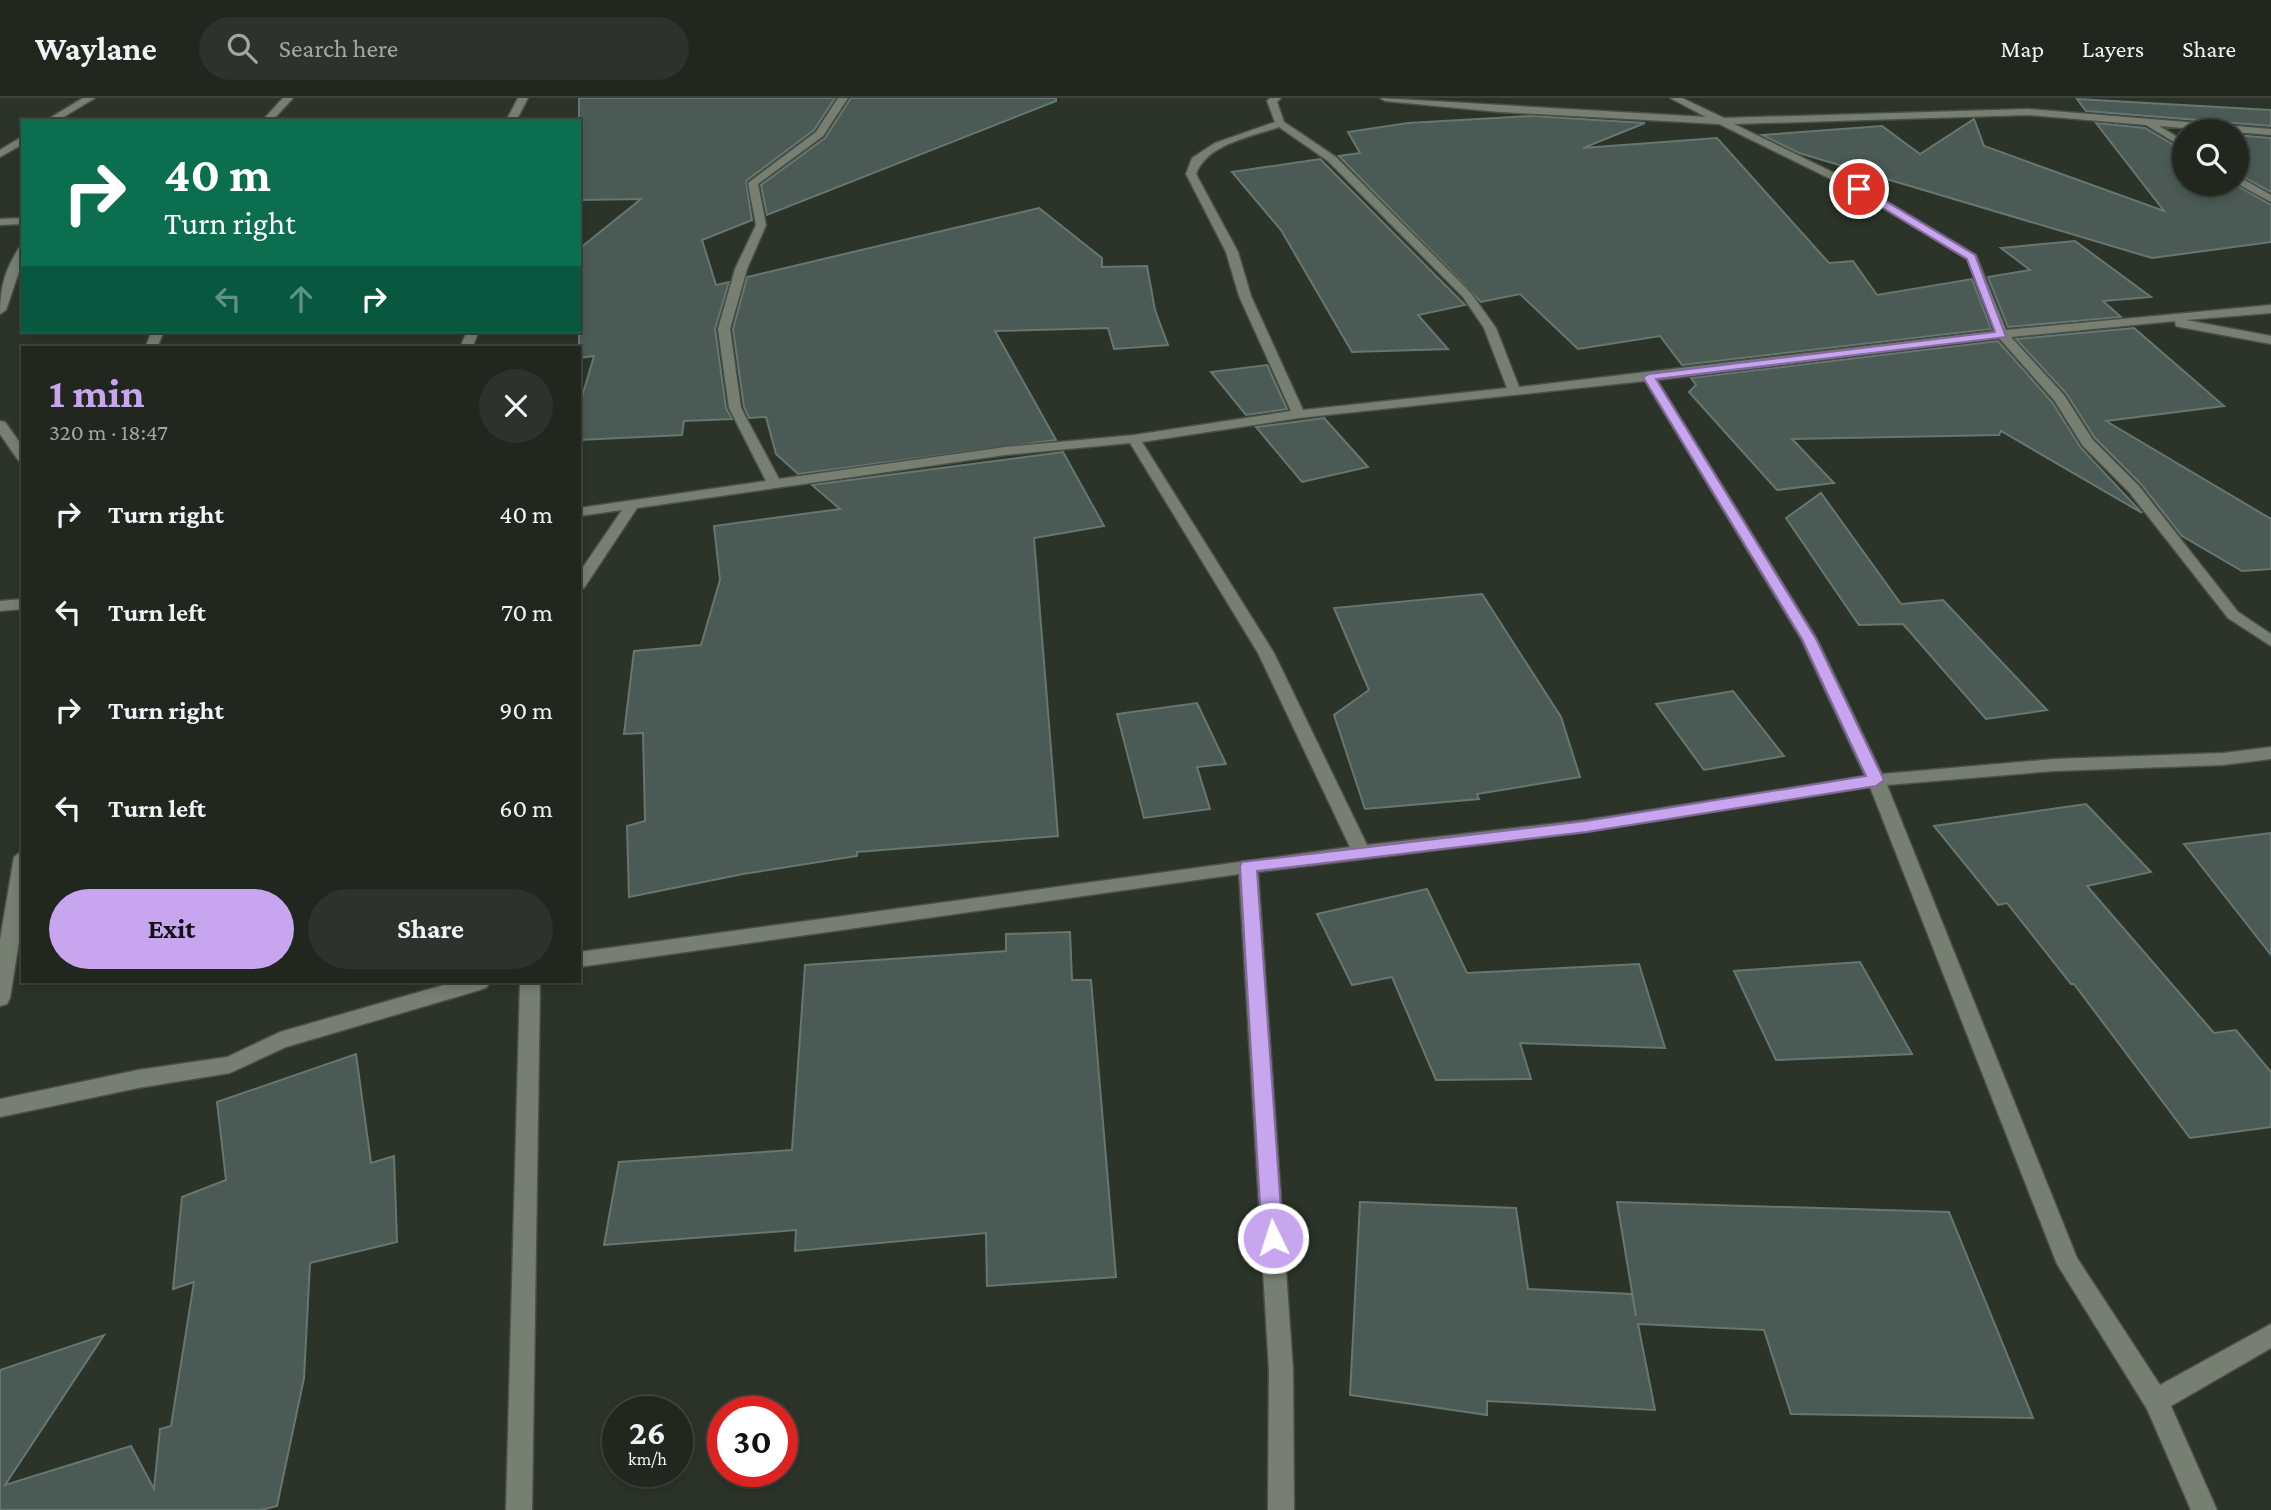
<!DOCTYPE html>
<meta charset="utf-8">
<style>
:root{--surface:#21271f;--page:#2d332c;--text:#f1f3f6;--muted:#a2a5a4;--line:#3e443d;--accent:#c8a5ef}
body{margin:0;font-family:"Crimson Pro",serif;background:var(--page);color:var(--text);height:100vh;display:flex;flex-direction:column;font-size:26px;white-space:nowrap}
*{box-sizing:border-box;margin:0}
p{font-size:23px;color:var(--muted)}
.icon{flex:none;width:38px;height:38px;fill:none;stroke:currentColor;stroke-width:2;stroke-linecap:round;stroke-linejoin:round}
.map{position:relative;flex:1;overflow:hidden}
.side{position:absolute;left:21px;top:248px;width:560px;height:637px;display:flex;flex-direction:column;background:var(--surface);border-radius:0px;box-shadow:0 4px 10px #0003,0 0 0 2px var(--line)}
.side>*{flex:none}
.banner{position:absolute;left:21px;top:21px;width:560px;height:214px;border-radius:0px;box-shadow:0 4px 10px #0003,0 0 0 2px var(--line);background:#0b6e4f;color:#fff;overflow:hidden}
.controls{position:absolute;left:2172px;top:21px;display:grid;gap:14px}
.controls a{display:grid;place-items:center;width:77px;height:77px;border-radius:50%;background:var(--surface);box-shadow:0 4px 10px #0003,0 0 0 2px var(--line);font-size:35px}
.speed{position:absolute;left:602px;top:1298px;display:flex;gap:14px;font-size:35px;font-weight:700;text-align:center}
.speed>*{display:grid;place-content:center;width:91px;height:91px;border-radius:50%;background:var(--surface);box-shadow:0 4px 10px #0003,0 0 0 2px var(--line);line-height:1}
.speed small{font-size:18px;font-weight:400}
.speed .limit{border:10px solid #d22;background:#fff;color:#111}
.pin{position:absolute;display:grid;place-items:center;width:60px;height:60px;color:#fff;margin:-30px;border:4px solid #fff;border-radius:50%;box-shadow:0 2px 7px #0007}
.me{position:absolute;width:77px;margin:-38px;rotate:356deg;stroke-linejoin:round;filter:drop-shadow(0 0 5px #0008)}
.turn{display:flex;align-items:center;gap:24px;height:147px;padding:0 28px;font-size:32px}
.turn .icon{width:91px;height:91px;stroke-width:2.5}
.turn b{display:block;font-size:49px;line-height:60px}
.lanes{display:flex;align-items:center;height:66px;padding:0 28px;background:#0003;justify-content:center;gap:35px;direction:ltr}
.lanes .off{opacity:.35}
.round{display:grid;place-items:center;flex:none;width:74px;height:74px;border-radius:37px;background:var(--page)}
.summary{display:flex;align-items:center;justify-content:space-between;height:119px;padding:0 28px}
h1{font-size:42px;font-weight:700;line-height:52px;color:var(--accent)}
.primary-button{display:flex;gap:14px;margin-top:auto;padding:14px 28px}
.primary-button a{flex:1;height:80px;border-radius:42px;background:var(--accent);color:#111;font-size:28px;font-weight:700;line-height:80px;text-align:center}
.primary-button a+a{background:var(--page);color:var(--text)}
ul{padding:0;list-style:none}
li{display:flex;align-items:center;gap:21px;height:98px;padding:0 28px}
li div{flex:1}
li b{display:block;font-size:26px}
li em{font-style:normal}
header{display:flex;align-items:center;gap:42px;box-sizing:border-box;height:98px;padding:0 35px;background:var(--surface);border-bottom:2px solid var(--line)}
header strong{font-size:33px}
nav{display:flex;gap:38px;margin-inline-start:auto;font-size:24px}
.search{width:490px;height:63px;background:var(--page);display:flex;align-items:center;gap:18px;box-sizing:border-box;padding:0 24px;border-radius:38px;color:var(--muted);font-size:26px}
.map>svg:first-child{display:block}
.building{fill:#4b5a54;stroke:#667670;stroke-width:2}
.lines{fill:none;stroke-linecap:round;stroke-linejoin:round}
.minor-casing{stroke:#4a4f47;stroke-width:3}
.minor{fill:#777f73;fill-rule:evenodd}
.route{fill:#c8a5ef;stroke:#826b9b;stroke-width:2}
</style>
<header>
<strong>Waylane</strong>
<div class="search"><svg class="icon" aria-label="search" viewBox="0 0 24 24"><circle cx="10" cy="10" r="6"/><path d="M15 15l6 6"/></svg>Search here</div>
<nav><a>Map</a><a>Layers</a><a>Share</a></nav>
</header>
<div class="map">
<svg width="2271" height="1412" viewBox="0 0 2271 1412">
<rect width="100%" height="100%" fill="#2c3429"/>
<g class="building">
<polygon points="579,0 835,0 814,32 746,83 752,122 702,142 716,187 729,184 715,231 726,310 732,321 684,323 682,337 579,342 579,309 594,258 579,260 579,151 641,101 579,102"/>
<polygon points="851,0 1056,0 1056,3 767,117 761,87 825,40"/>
<polygon points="2077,1 2271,12 2271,28 2086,13"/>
<polygon points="1532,18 1645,25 1583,50 1717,40 1829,165 1853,163 1877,197 1972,181 1991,231 1682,267 1660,238 1578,251 1520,196 1481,204 1339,58 1360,55 1348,34 1408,25"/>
<polygon points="1974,21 1984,48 2164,113 2096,25 2145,30 2184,53 2184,86 2234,86 2271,107 2271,144 2152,160 1799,55 1762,37 1882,28 1920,56"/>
<polygon points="2236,37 2271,40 2271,94 2236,75"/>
<polygon points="1320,61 1465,207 1418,217 1448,251 1352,254 1281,132 1232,74"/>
<polygon points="1039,110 1102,160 1102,169 1147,168 1155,212 1168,247 1114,251 1108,230 995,233 1056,342 798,376 776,356 766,319 749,320 744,309 733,231 747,179"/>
<polygon points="2075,143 2151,199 2103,203 2121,219 2008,229 1988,179 2030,172 2001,150"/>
<polygon points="2134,230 2224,308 2106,323 2271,421 2271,471 2242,473 2182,438 2141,386 2095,340 2066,295 2016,241"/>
<polygon points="1998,243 2052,304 2081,350 2142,415 2001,333 1999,337 1792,341 1834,385 1777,392 1689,294 1696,287 1691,280"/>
<polygon points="1267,267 1287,311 1246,317 1211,274"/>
<polygon points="1324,320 1368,369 1302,384 1256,329"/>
<polygon points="1063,354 1104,428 1034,440 1058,738 857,754 857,758 743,776 629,799 627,728 645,723 643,635 624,636 634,553 701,547 720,482 714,428 840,411 812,387"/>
<polygon points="1821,395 1901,506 1943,502 2047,612 1986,621 1903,526 1859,527 1786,420"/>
<polygon points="1482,496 1561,619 1580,679 1477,696 1479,701 1365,711 1334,617 1369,592 1334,510"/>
<polygon points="1733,593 1784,658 1704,672 1656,606"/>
<polygon points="1197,605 1226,666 1197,669 1210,711 1144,720 1117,616"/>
<polygon points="2086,706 2151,774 2087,788 2214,935 2236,932 2271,974 2271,1029 2190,1040 2074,886 2071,886 2007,805 1998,807 1934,728"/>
<polygon points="2271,735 2271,857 2184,746"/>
<polygon points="1427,791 1467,875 1639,866 1665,950 1520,945 1531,981 1436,982 1392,879 1352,887 1317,816"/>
<polygon points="1070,834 1072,882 1091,882 1116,1179 987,1188 986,1135 795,1153 796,1132 604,1147 619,1064 792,1052 805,867 1006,853 1006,836"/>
<polygon points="1860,864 1912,956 1776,962 1734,873"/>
<polygon points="356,956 371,1065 394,1058 397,1144 310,1165 304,1280 277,1408 261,1412 0,1412 0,1272 104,1237 5,1387 131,1348 154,1391 160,1331 171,1328 194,1184 173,1191 182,1099 226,1082 217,1004"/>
<polygon points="1360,1104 1516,1110 1528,1191 1632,1196 1636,1218 1617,1104 1949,1114 2033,1320 1791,1316 1764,1232 1638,1226 1655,1312 1487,1303 1487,1317 1350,1297"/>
</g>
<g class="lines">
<g class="minor-casing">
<g id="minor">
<polygon points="83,0 95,0 57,23 45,23"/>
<polygon points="283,0 293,0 272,23 262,23"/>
<polygon points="518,0 528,0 516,23 506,23"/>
<path d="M838 0H848L823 38 758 86 766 127 747 171 730 231 741 310 779 381 1005 349 1134 337 1291 313 1239 198 1226 154 1186 76 1192 60 1215 45 1275 24 1267 3 1270 0H1281L1277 4 1284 24 1336 59 1471 195 1496 230 1519 289 1995 233 1967 161 1855 93 1719 26 1499 14 1385 3 1380 0 1706 19 1670 0H1682L1724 20 2028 11 2271 31V37L2159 28 2184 43V50L2146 27 2028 17 1734 26 1863 89 1976 157 2006 232 2271 207V215L2186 222 2271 238V246L2180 229 2176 228 2175 223 2011 239 2064 297 2093 342 2139 388 2238 514 2271 536V548L2228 520 2129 394 2083 348 2054 302 1999 240 1657 282 1817 541 1882 676 2054 661 2223 655 2271 649V661L2223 667 2054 673 1887 687 2077 1160 2160 1287 2271 1226V1250L2171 1308 2217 1412H2191L2147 1311 2057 1166 1870 689 1586 734 1258 774 1293 1272 1294 1412H1268L1269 1272 1239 776 579 869V854L1350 749 1258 555 1130 345 1005 357 637 410 584 490 579 491V475L622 412 579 418V410L766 383 729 310 718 231 735 171 756 127 748 85 816 34ZM1279 29 1328 63 1463 199 1484 230 1507 290 1303 312 1251 198 1238 154 1196 76C1207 46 1251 39 1279 29ZM1645 283 1801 541 1865 678 1586 722 1367 747 1274 555 1142 344 1299 320Z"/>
<polygon points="23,38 23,46 0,59 0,52"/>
<polygon points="2236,77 2271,97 2271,104 2236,85"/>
<polygon points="23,120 23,126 0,127 0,121"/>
<path d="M23 149V162L6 212 0 216C0 189 5 172 19 150Z"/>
<polygon points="152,233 164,233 157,250 145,250"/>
<polygon points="467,233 479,233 472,250 460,250"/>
<polygon points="0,323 5,324 23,349 23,363 18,362 0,336"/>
<polygon points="23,501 23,511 0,513 0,503"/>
<polygon points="23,752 23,818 10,900 7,906 0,908 0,842 14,759"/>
<polygon points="454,884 490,884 487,889 480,892 286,949 230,975 138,990 0,1019 0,1001 138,972 227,959 280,934"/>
<polygon points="520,884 540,884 532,1412 506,1412"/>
</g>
</g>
<use href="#minor" class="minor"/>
</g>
<polygon class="route" points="1855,89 1862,89 1975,157 2006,239 1656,281 1816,541 1884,682 1876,688 1586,734 1257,773 1283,1140 1280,1146 1273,1149 1265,1146 1262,1140 1240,768 1242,764 1586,723 1866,678 1802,541 1643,279 1649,276 1995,234 1967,161 1855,93"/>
</svg>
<div class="controls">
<a><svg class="icon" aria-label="search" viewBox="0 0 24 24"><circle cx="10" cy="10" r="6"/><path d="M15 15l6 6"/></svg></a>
</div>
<div class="speed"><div>26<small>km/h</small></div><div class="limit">30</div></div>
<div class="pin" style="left:1859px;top:91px;background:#d93025"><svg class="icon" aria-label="arrive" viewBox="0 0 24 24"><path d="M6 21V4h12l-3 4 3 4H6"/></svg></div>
<svg class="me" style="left:1273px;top:1140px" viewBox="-20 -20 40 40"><circle r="17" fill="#c8a5ef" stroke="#fff" stroke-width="3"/><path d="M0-11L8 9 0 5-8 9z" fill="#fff"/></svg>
<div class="banner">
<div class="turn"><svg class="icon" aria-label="right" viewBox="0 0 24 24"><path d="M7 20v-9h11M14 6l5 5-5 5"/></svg><div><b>40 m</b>Turn right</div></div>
<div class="lanes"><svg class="icon off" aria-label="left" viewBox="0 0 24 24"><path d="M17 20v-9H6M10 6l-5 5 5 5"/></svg><svg class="icon off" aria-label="ahead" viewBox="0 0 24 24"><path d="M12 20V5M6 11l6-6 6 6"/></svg><svg class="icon" aria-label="right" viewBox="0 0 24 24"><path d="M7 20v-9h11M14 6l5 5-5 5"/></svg></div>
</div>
<section class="side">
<div class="summary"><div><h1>1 min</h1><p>320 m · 18:47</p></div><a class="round"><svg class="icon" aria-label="close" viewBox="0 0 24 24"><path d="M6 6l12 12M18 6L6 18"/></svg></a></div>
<ul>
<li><svg class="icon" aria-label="right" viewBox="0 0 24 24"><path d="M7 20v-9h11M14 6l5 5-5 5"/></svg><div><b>Turn right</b></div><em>40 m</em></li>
<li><svg class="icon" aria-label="left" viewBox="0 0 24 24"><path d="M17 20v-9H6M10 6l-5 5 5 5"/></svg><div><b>Turn left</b></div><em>70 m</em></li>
<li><svg class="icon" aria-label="right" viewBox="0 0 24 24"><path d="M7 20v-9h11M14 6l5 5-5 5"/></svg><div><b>Turn right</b></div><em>90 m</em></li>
<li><svg class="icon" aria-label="left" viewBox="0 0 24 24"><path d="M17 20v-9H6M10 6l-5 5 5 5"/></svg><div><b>Turn left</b></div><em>60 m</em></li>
</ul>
<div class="primary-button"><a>Exit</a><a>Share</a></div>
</section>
</div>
